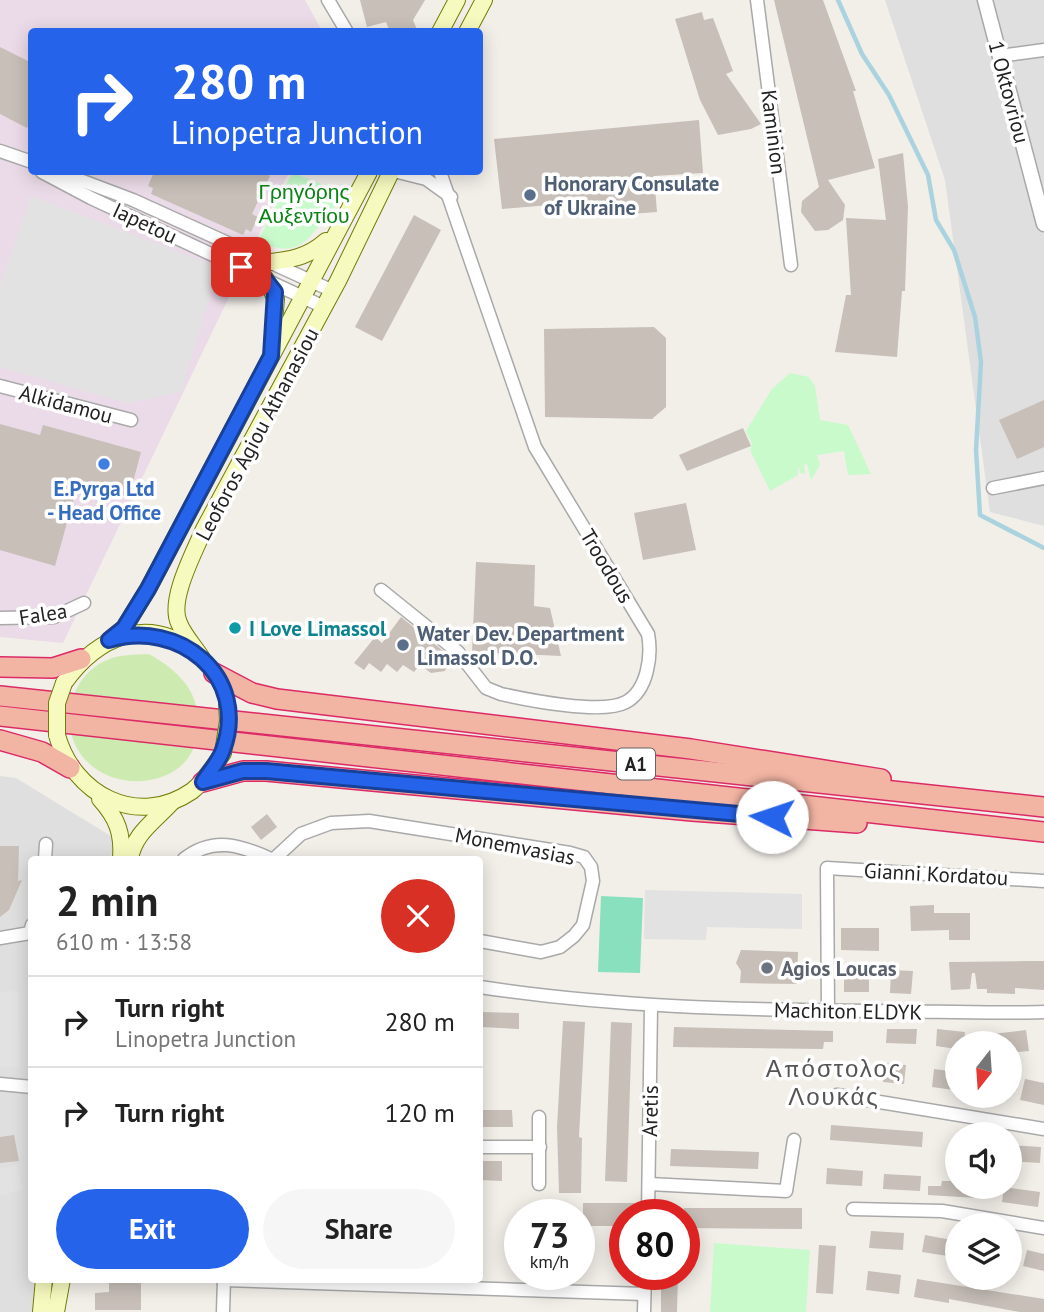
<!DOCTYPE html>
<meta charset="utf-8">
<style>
:root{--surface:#fff;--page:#f6f6f6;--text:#222;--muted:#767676;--line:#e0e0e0;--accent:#2563eb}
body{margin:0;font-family:"PT Sans",sans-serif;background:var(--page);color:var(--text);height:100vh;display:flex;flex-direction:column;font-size:26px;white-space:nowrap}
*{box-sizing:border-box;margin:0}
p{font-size:23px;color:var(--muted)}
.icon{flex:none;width:38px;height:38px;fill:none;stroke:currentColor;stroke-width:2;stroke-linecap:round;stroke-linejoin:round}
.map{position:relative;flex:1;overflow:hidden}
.side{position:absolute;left:28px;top:856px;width:455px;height:427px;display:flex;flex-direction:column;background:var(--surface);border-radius:7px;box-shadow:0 4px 18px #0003}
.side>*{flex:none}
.hud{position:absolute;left:28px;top:28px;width:455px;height:147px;border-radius:7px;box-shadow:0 4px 18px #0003;background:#2563eb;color:#fff;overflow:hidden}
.needle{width:46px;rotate:197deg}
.controls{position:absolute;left:945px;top:1031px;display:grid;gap:14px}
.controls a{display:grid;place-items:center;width:77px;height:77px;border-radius:50%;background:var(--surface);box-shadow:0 4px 18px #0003;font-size:35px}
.speed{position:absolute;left:504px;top:1199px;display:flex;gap:14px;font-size:35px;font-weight:700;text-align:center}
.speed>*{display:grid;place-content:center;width:91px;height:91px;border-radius:50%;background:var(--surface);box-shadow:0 4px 18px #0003;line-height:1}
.speed small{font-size:18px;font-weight:400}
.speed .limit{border:10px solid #d22;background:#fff;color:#111}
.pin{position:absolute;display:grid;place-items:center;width:60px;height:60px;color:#fff;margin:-30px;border-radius:14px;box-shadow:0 4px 10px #0006}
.me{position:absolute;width:77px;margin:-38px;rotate:274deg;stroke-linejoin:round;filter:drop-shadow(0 0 5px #0008)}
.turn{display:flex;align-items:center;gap:24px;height:147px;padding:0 28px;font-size:32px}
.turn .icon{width:91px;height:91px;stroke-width:2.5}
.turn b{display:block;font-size:49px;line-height:60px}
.round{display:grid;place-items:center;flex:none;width:74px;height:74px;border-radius:37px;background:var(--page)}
.summary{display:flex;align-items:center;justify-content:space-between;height:119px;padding:0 28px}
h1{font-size:42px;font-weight:700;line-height:52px}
.button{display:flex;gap:14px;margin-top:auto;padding:14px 28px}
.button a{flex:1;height:80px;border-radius:42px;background:var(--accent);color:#fff;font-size:28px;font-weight:700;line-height:80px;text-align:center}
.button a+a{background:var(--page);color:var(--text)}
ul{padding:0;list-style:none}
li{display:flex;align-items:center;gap:21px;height:91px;padding:0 28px;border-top:2px solid var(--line)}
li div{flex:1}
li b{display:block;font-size:26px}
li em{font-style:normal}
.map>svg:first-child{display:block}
.residential{fill:#e0dfdf}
.industrial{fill:#ebdbe8}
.grass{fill:#cdebb0}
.park{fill:#c8facc}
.pitch{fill:#88e0be}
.parking{fill:#e2e2e2}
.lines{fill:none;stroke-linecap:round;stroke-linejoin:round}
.stream{stroke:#aad3df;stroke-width:4.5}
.building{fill:#c7bfb8}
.minor-casing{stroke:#a9a9a9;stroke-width:15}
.tertiary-casing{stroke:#a9a9a9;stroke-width:17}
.secondary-casing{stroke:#707d05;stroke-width:18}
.trunk-casing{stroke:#dc2a67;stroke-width:22}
.minor{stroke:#fff;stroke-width:12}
.tertiary{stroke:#fff;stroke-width:14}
.secondary{stroke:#f7fabf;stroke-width:16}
.trunk{stroke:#f2b4a3;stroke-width:19}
.secondary-bridge-casing{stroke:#707d05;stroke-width:18;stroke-linecap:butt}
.secondary-bridge{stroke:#f7fabf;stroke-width:16}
.route-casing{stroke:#184099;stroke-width:18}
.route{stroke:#2563eb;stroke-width:12}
.service-dot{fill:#5c6f8a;stroke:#fff;stroke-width:2.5}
.shop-dot{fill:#3f7fe0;stroke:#fff;stroke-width:2.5}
.culture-dot{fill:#0f9aa8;stroke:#fff;stroke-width:2.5}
.worship-dot{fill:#6b7280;stroke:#fff;stroke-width:2.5}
.labels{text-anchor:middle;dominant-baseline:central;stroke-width:7;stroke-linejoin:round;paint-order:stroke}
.shield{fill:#fff;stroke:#646464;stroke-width:2}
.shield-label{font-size:19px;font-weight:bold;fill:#222}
.street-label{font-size:21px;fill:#222;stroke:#fff}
.service-label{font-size:21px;font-weight:bold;fill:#4e5e75;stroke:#fff;text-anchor:start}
.park-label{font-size:21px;fill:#0c8416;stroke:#fff}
.shop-label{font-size:21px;font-weight:bold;fill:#366cbe;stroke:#fff}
.culture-label{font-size:21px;font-weight:bold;fill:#0d838f;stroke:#fff;text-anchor:start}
.worship-label{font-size:21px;font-weight:bold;fill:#5b616d;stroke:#fff;text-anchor:start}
.quarter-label{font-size:24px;letter-spacing:2px;fill:#555;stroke:#fff}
</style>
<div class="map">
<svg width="1044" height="1312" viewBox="0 0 1044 1312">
<rect width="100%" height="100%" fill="#f2efe9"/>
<g class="residential">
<polygon points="885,0 1044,0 1044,526 990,512 945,180"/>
<polygon points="0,776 16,778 114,838 111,859 32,859 32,1279 49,1279 44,1312 0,1312"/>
</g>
<polygon class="industrial" points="0,0 305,0 322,31 32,32 32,172 289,172 63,643 0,637"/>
<path class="grass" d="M149 654C181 672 203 695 197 734 195 748 191 756 181 766 151 791 99 785 78 750 59 719 73 674 107 660 120 654 134 655 149 654Z"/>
<g class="park">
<path d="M292 173 336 189 338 203C309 233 305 263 258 241Z"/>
<polygon points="790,373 809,377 815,386 820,420 848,425 871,474 848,475 844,451 817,455 820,465 811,480 807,464 804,465 805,473 801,474 798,466 798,475 770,491 750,450 752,444 746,431 772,389"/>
<polygon points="714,1243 810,1250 806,1312 710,1312"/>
</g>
<polygon class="pitch" points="601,896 643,898 640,973 598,972"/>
<g class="parking">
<polygon points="31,196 218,267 181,392 127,403 0,367 0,287"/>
<polygon points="645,890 802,894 802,929 707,927 706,940 644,939"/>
<polygon points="18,991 20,1068 0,1066 0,992"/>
<polygon points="16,1165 23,1190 0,1195 0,1169"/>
</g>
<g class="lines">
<polyline class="stream" points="838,0 862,54 889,95 928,175 936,220 954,250 975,317 981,362 976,450 980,515 1044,548"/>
</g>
<g class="building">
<polygon points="360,0 425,0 413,20 418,32 390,32 386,22 367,27"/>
<polygon points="774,0 823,0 856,91 853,91 875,168 828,180 845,205 843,220 828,230 815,231 801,212 802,201 819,187"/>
<polygon points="702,12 704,20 713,18 733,71 726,74 761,124 751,129 718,135 700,100 675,19"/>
<polygon points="0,47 32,63 32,118 27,128 0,114"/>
<polygon points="699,120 703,173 654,176 657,212 576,218 574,203 502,209 494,139"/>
<polygon points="903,153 908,207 905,291 902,291 897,357 835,352 846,295 851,295 846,218 886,220 878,159"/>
<polygon points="154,172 261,172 270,176 252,214 258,217 251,232 246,229 243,235 151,194 153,188 148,186"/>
<polygon points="414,215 441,230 382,341 355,327"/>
<polygon points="654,327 666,338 666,407 652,419 545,417 544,329"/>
<polygon points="1044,400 1044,447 1017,459 999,420"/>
<polygon points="0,424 40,435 43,425 141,452 129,497 78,483 55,566 0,550"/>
<polygon points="743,428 751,446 687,471 679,455"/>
<polygon points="686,503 696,550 643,560 634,513"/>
<polygon points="476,562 535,565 534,606 550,608 561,656 472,652"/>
<polygon points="401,617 447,654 449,662 445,671 431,673 420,665 414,672 403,665 397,672 387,664 381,672 369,663 364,670 354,663 375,637 382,643"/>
<polygon points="267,814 277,827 261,840 251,827"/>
<polygon points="0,846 19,846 18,881 22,880 9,910 0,917"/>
<polygon points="934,905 934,913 970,913 970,940 949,940 949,930 911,931 910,906"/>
<polygon points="841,928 879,928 879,951 841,950"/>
<polygon points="741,950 798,952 797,984 740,983 741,971 736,963"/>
<polygon points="1028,961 1044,961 1044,990 1015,988 1015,994 987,993 987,989 977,989 975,973 972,973 970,989 951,990 949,962"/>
<polygon points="891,970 913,971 911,994 890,993"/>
<rect x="844" y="974" width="25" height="18"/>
<polygon points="481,1012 519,1013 519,1029 481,1027"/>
<polygon points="563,1021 585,1022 579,1137 582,1138 581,1193 559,1193 557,1127"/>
<polygon points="611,1022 632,1023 627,1182 605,1181"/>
<polygon points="674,1027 833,1031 833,1042 824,1042 823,1049 673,1047"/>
<polygon points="887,1029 917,1029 916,1044 886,1043"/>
<polygon points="937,1029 965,1032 964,1043 957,1043 957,1049 936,1046"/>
<polygon points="1026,1030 1029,1051 1010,1053 1010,1043 977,1043 976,1036"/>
<polygon points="885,1063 906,1065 904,1084 883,1082"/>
<polygon points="934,1069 957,1072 954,1090 932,1087"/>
<polygon points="1025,1079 1044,1083 1044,1105 1020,1100"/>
<polygon points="480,1110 512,1110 513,1127 480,1127"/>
<polygon points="831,1125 923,1132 922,1147 830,1140"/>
<polygon points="14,1135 19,1161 0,1163 0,1137"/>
<polygon points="1010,1145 1041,1147 1040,1163 1010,1161"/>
<polygon points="671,1149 759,1152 758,1169 670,1166"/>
<polygon points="480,1161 502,1161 502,1181 480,1180"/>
<polygon points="827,1168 863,1171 862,1186 826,1184"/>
<polygon points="884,1174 921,1176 920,1191 883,1189"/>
<polygon points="942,1181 957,1181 957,1186 978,1186 977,1198 928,1195 928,1186 941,1186"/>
<polygon points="1004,1187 1040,1192 1038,1207 1002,1202"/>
<polygon points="583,1203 635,1203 635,1214 625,1214 625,1226 583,1226"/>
<polygon points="684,1208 802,1208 802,1229 684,1228"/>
<polygon points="871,1231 904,1233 903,1250 869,1248"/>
<polygon points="925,1235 957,1241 954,1257 922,1252"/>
<polygon points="819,1245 836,1246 833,1294 816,1293"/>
<polygon points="1027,1250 1044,1254 1044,1271 1023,1266"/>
<polygon points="868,1271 901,1275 899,1294 866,1290"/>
<polygon points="661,1274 678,1274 677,1312 661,1312"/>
<polygon points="109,1279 141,1279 141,1310 95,1310 95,1293 109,1292"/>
<polygon points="917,1279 1044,1299 1044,1312 1020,1312 949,1299 949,1303 914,1297"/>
</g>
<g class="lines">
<g class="minor-casing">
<g id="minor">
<polyline points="328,0 347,32"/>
<polyline points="757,0 791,265"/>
<polyline points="999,56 1044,50"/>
<polyline points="0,151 32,162"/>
<polyline points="42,172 91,198 324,307"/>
<polyline points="59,172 133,200 333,291"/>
<polyline points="398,172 426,179 451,197"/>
<polyline points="0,386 131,420"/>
<polyline points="993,488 1044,478"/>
<path d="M381 590 458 652 486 688 501 694C528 700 603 715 626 702 648 690 652 655 648 634L535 447 440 172"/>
<polyline points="0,618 54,617 84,603"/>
<polyline points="45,859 46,844"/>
<path d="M184 859C213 836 240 845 271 859"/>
<polyline points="274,859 301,834 331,823 369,821 570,853 584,857 591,867 593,881 583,925 574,936 560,947 541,952 480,941"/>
<polyline points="0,938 30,933 32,925"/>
<path d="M480 987C611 1007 741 1010 873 1011 930 1011 987 1014 1044 1012"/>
<polyline points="828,1011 827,868 1044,881"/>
<polyline points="0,1084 32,1087"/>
<polyline points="837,1095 1044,1129"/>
<polyline points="480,1147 540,1147"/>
<polyline points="539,1184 539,1117"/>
<polyline points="649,1184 786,1191 794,1140"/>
<polyline points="853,1209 942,1211 1044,1228"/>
<polyline points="648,1214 651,1006"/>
<polyline points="224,1280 644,1294"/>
<polyline points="223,1312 224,1279"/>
<polyline points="644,1312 645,1274"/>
</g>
</g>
<g class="tertiary-casing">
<polyline id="tertiary" points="985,0 1044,224"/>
</g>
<g class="secondary-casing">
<g id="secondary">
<polyline points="440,32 457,0"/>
<polyline points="467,32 484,0"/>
<path d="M264 263C289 260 307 258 326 241"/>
<polyline points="265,278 276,299 272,347"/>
<polyline points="109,640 124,628 148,589 369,172"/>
<path d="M203 660C196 648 184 636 179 623 168 600 195 551 204 529L338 281 391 172"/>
<path d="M64 683C97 637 148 613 197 654"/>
<path d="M57 735C73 794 137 829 192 791 205 781 213 767 223 753"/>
<path d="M100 799C117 818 123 833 121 859"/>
<path d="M130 859C134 833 155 821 172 802"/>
<polyline points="41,1312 44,1279"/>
<polyline points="56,1312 62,1279"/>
</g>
</g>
<g class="trunk-casing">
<g id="trunk">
<polyline points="0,667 53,668 81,659"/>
<polyline points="214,673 252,693 277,699 691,749 881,779"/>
<polyline points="0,696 1044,807"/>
<polyline points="0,716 1044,832"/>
<polyline points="0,740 42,752 70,768"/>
<polyline points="203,782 243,771 266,771 692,811 857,823"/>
</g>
</g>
<use href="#minor" class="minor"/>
<use href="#tertiary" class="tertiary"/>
<use href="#secondary" class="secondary"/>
<use href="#trunk" class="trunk"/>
<g class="secondary-bridge-casing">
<g id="secondary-bridge">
<polyline points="57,735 57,703 64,683"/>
<polyline points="223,753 228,721 227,703"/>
</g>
</g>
<use href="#secondary-bridge" class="secondary-bridge"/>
</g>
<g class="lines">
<g class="route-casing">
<path id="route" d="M241 267 264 278 275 292 271 356 148 589 124 628 109 640C179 619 250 676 223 750 219 762 209 772 203 782L243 771H266L772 817"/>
</g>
<use href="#route" class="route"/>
</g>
<g class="service-dot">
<circle cx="530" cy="195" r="7"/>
<circle cx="403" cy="645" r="7"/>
</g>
<circle class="shop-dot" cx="104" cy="464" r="7"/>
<circle class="culture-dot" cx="235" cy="628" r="7"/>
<circle class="worship-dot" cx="767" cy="968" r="7"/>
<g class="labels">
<rect class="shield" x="617" y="748.5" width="38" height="31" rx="5"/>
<g class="shield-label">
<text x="636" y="764">A1</text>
</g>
<g class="street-label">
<text transform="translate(1009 92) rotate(75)">1 Oktovriou</text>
<text transform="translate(774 132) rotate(83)">Kaminion</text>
<text transform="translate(145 223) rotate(25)">Iapetou</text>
<text transform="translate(66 404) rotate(15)">Alkidamou</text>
<text transform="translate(257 434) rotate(-62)">Leoforos Agiou Athanasiou</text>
<text transform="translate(607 566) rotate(59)">Troodous</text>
<text transform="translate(43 614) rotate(-9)">Falea</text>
<text transform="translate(515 846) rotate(11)">Monemvasias</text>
<text transform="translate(936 874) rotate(3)">Gianni Kordatou</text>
<text transform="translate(848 1011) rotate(1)">Machiton ELDYK</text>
<text transform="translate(650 1111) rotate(-89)">Aretis</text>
</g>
<g class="service-label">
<text x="544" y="183">Honorary Consulate<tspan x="544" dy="24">of Ukraine</tspan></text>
<text x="417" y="633">Water Dev. Department<tspan x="417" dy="24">Limassol D.O.</tspan></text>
</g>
<g class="park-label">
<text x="304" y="191">Γρηγόρης<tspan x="304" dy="24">Αυξεντίου</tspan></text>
</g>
<g class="shop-label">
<text x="104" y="488">E.Pyrga Ltd<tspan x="104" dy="24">- Head Office</tspan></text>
</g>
<g class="culture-label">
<text x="249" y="628">I Love Limassol</text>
</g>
<g class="worship-label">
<text x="781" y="968">Agios Loucas</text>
</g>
<g class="quarter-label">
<text x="834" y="1068">Απόστολος<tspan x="834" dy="28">Λουκάς</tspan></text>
</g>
</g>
</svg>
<div class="controls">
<a><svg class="needle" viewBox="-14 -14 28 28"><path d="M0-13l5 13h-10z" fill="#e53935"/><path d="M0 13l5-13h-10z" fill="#767676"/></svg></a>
<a><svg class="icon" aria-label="sound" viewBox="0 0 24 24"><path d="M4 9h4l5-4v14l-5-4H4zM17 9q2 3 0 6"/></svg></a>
<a><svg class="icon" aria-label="layers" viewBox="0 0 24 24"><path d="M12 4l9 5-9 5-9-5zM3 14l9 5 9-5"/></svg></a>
</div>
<div class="speed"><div>73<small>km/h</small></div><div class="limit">80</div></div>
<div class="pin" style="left:241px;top:267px;background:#d93025"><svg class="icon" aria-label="arrive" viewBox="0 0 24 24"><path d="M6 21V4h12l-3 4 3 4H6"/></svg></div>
<svg class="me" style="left:772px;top:817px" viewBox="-20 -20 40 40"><circle r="19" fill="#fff"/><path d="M0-13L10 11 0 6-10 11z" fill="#2563eb"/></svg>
<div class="hud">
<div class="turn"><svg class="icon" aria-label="right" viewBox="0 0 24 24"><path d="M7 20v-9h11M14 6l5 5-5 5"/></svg><div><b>280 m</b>Linopetra Junction</div></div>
</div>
<section class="side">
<div class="summary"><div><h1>2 min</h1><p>610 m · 13:58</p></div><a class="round" style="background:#d93025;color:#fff"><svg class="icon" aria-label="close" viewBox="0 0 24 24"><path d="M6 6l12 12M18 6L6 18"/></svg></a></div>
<ul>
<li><svg class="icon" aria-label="right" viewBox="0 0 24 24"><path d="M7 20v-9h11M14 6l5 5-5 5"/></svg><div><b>Turn right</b><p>Linopetra Junction</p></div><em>280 m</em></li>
<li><svg class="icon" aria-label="right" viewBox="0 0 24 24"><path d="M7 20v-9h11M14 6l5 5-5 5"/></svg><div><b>Turn right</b></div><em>120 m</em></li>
</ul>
<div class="button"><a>Exit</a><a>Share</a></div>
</section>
</div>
